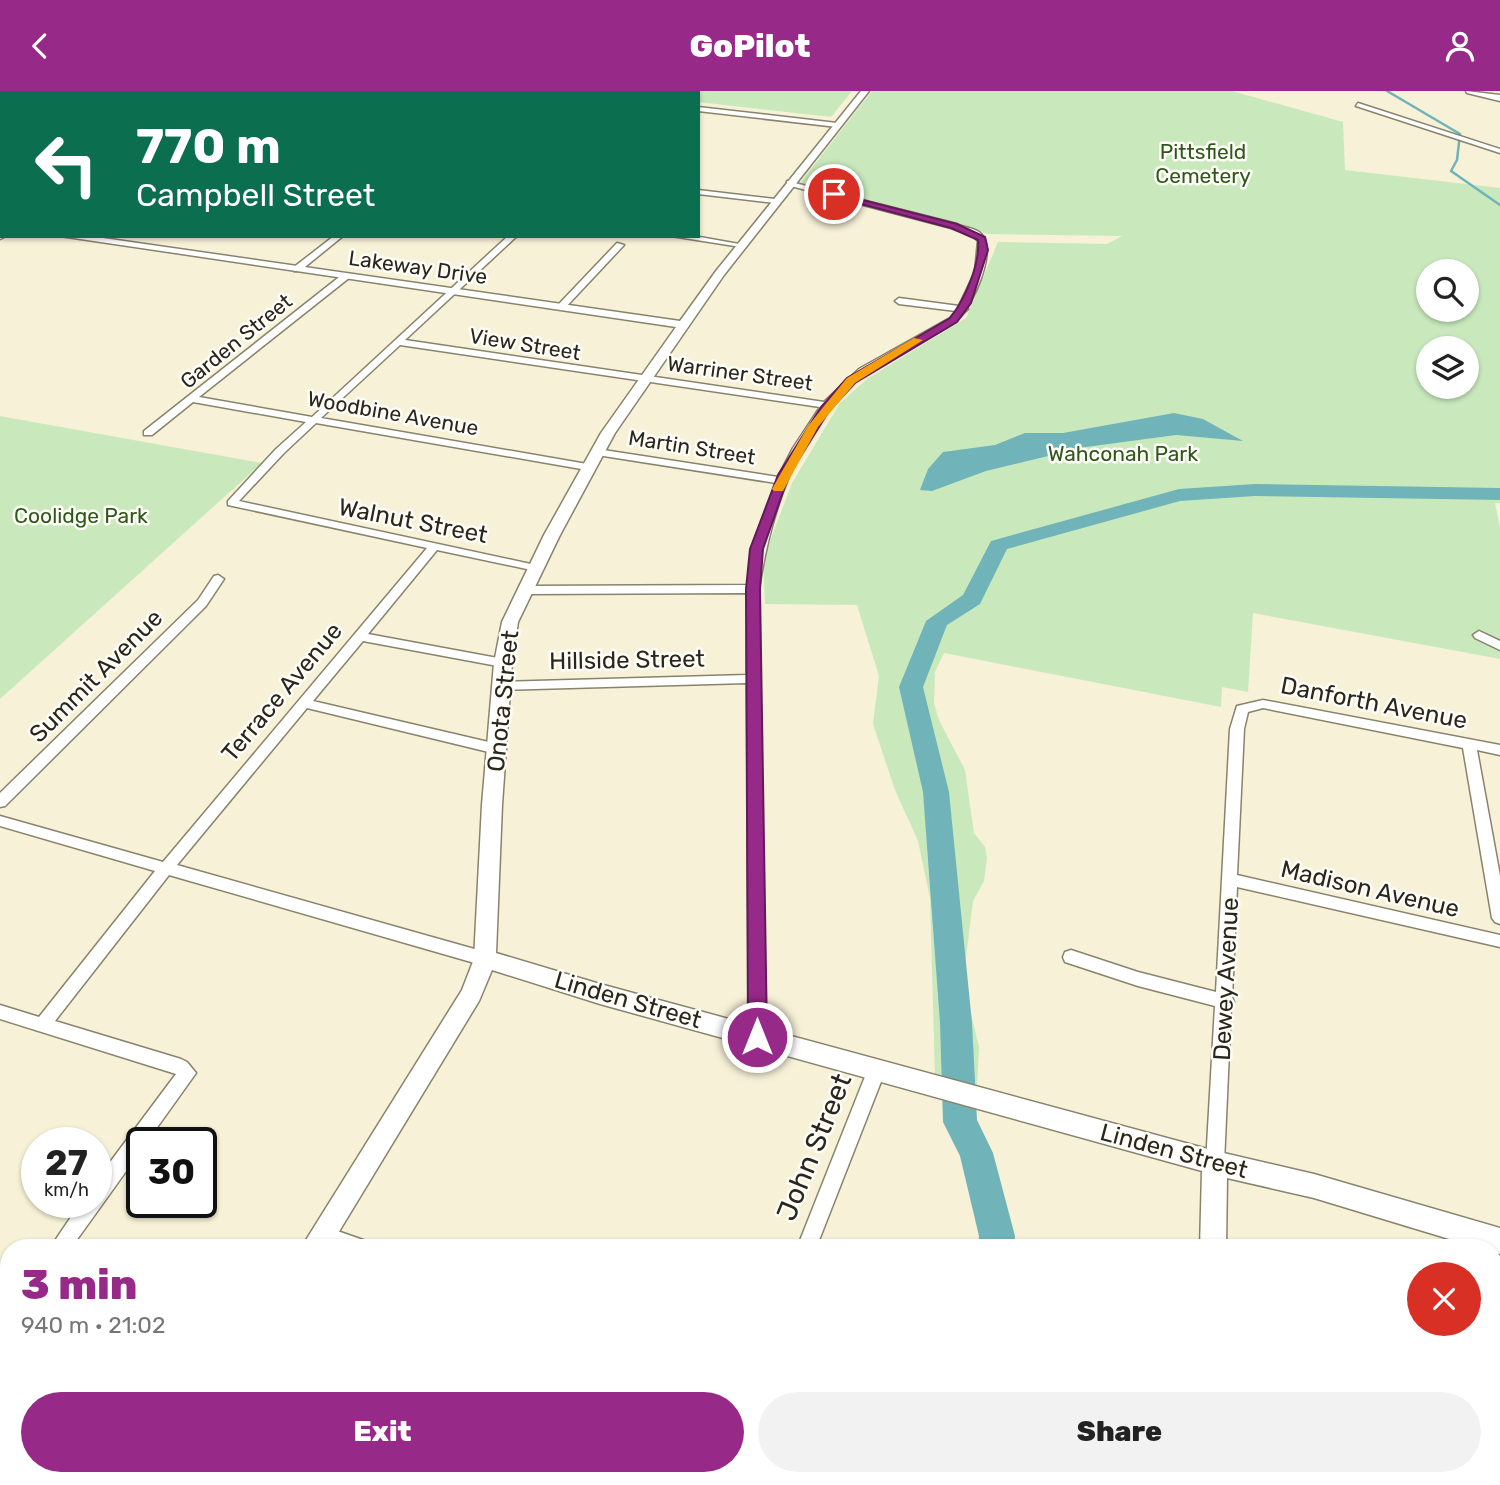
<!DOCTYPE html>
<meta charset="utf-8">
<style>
:root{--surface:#fff;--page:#f2f2f2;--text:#222;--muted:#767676;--accent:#972989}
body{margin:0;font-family:Rubik,sans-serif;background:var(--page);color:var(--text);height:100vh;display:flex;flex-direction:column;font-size:26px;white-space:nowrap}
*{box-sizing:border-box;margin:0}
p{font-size:23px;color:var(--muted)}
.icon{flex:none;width:38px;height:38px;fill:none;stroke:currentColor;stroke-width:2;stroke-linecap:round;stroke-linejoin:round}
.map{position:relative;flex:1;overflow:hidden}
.details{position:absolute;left:0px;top:1148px;width:1502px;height:247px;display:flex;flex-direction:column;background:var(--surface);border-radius:28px 28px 0 0;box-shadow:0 2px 5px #0004}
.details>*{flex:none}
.banner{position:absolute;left:0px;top:0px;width:700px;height:147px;box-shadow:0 2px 5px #0004;background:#0b6e4f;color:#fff;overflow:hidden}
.fabs{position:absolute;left:1416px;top:168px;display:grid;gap:14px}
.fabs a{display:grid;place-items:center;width:63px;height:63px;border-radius:50%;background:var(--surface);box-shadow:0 2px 5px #0004;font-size:35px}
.speed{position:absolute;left:21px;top:1036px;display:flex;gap:14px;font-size:35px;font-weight:700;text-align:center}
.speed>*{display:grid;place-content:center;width:91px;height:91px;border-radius:50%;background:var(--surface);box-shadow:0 2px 5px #0004;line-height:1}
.speed small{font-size:18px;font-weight:400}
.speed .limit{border:4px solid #111;border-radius:10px;background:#fff;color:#111}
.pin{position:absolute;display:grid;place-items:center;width:60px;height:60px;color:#fff;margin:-30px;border:4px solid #fff;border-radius:50%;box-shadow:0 2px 7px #0007}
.me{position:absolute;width:77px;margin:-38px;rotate:0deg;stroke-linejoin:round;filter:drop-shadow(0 0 5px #0008)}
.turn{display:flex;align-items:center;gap:24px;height:147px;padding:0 21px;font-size:32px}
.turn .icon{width:91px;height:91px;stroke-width:2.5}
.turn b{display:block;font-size:49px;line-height:60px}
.round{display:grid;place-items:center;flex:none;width:74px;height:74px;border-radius:37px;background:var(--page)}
.overview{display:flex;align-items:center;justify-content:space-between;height:119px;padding:0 21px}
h1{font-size:42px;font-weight:800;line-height:52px;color:var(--accent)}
.button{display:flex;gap:14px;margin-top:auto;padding:14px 21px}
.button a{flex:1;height:80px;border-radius:42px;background:var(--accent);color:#fff;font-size:28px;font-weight:800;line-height:80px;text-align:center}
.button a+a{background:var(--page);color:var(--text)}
header{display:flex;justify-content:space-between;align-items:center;height:91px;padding:0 21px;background:var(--accent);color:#fff;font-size:32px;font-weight:800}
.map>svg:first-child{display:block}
.green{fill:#c9e9bd;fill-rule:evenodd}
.water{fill:#70b4ba}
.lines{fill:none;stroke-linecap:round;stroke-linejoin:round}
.stream{stroke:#70b4ba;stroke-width:2.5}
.river{fill:#70b4ba;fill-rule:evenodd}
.street-casing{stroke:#88836c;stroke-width:3}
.secondary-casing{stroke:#88836c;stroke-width:3}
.street{fill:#fff;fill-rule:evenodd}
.secondary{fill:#fff;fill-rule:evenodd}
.route{fill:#972989;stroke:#621b59;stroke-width:2}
.slow{fill:#f59e0b}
.labels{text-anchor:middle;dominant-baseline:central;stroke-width:5;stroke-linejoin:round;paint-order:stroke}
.far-park-label{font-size:21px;fill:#30571b;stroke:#fefdf8}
.far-street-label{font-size:21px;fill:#28261d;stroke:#fefdf8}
.street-label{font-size:24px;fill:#28261d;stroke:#fefdf8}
.near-street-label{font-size:28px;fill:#28261d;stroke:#fefdf8}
</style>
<header><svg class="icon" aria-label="back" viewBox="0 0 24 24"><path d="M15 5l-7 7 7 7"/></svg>GoPilot<svg class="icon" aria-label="person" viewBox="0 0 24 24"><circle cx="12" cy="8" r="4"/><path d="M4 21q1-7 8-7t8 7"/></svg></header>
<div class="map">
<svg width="1500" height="1394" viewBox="0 0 1500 1394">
<rect width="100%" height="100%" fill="#f6f1d7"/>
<g class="green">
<polygon points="595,0 852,0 831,26 698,11 698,2"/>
<path d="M872 0H1232L1343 31 1345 79 1500 97V412H1495L1500 437V568L1253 522 1248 601 1222 596 1221 616 944 562 935 581 934 612 939 629 965 679 974 742 985 756 987 767 984 790 973 810 965 874V897L979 956 977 996 935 985 930 807 918 750 895 699 873 633 879 585 857 514 765 513 763 468 792 392 840 312 867 288 966 227 998 151 1107 153 1122 145 988 143 800 92ZM1428 180H1466V219H1428ZM1428 257H1466V296H1428Z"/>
<polygon points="0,325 262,372 0,608"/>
<polygon points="972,1386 1175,1386 1174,1394 970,1394"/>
</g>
<polygon class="water" points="1174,322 1203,328 1243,350 1176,344 1086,356 986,380 932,400 920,399 928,378 943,361 995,354 1025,342 1063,342"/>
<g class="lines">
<polyline class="stream" points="1387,0 1460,43 1457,69 1451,80 1500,114"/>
<g class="river">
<polygon points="1255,393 1500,397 1500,409 1255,405 1180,410 1007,458 980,513 947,534 923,596 949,701 972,932 977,1029 993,1062 1015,1145 1014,1157 978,1157 979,1145 960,1065 943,1031 940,932 923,701 899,596 926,530 963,504 991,450 1179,398"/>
<polygon points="936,1386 976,1386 974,1394 934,1394"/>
</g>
<g class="street-casing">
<g id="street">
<polygon points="532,0 554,2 535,2"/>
<polygon points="1358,12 1500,58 1500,62 1356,15"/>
<polygon points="698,16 837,32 840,34 837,36 698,20"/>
<path d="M787 90 957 133C963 136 973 137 979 141 998 155 977 201 967 216L968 218C963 222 959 228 953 232 922 253 886 266 856 289 797 338 770 424 759 498L765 946 763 951 757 953 751 951 749 946 747 592 501 599 495 595 501 591 747 584V502L526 503 520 499 526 495 748 494 758 443 776 392 597 364 592 361 597 358 778 386 793 357 820 316 400 254 321 327 587 373 592 376 587 379 316 332 284 362 239 410 540 475 542 477 536 480 437 459 368 543 503 568 509 572 507 575 503 576 363 550 313 610 497 653 504 658 497 663 307 617 177 774 485 861 491 863 493 868 491 873 485 875 169 784 55 930 181 968 187 971 196 982 146 1052H142V1058L71 1157H50L81 1111H96V1090L176 983 0 928V914L39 926 155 780 0 735V725L163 771 427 457 228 414V410L276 358 306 331 193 311 152 344H144V340L343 183H349V187L199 306 312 326 508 145H517L405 249 824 311 859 278 950 227 956 220 899 213 895 210 899 207 959 215 975 181 978 150 973 145 951 137 787 94Z"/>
<polygon points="698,99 775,108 779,110 775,112 698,103"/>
<polygon points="0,110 2,110 0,115"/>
<polygon points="0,143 2,145 6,145 0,148"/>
<polygon points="334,145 343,145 300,180 294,180 294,176"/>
<polygon points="671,145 694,145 745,154 741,156"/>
<polygon points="617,152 624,154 564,218 558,218 558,214"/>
<polygon points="218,484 224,488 206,515 5,715 0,716 0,702 198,509 214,485"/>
<polygon points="1479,540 1500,550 1500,559 1475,547 1473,544"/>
<polygon points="1263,609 1500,654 1500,664 1477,659 1500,785 1500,833 1495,831 1492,827 1463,657 1263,617 1248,621 1244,638 1237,784 1500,844 1500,856 1237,796 1232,906 1234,911 1231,916 1224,1072 1221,1078 1215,1081 1209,1078 1206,1072 1215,915 1138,895 1065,871 1063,866 1065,861 1071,859 1138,881 1216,901 1230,638 1237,615"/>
<polygon points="877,970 883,973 886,978 816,1157 797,1157 868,978 871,973"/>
<polygon points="323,1135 366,1150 368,1157 332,1157 316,1151 314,1144 316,1137"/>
<polygon points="9,1214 9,1241 0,1246 0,1220"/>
<polygon points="715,1386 737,1386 734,1394 712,1394"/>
</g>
</g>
<g class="secondary-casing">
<g id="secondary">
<polygon points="125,0 137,0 124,2"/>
<polygon points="861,0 869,0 724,184 615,342 560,444 518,531 512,572 502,714 496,862 600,893 1215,1060 1314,1083 1500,1137 1500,1163 1493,1161 1493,1157 1479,1157 1314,1107 1227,1087 1226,1157 1200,1157 1202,1080 600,913 492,879 479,910 329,1157 301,1157 462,899 474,868 482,714 494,572 502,531 544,444 601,342 676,236 60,145 89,145 680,230 716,180"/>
<polygon points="1466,0 1500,4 1500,10 1467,2"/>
<rect x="0" y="33" width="2" height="6"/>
<rect x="0" y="133" width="2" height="6"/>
<polygon points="142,1386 175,1386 172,1394 139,1394"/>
<rect x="1191" y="1386" width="30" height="8"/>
</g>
</g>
<use href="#street" class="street"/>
<use href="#secondary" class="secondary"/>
</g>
<path class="route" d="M831 101 957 133 985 146 988 159 971 212 957 231 855 292 829 320 789 384 763 458 760 498 767 946 764 952H750L748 946 746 498 750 458 778 384 821 316 847 287 950 227C965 208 980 174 978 149L951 137 831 105Z"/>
<polygon class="slow" points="914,247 923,249 855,292 818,336 783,400 774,400 772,398 808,335 847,287"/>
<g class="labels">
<g class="far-park-label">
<text x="1203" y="60">Pittsfield<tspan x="1203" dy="24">Cemetery</tspan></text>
<text x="1123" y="362">Wahconah Park</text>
<text x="81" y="424">Coolidge Park</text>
</g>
<g class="far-street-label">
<text transform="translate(418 176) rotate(8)">Lakeway Drive</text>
<text transform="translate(236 250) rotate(-39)">Garden Street</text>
<text transform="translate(525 253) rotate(9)">View Street</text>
<text transform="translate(740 282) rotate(8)">Warriner Street</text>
<text transform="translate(393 322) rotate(10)">Woodbine Avenue</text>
<text transform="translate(692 356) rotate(9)">Martin Street</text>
</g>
<g class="street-label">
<text transform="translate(413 430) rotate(11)">Walnut Street</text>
<text transform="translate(627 569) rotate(-1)">Hillside Street</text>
<text transform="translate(96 585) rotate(-45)">Summit Avenue</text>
<text transform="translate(282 601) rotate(-50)">Terrace Avenue</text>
<text transform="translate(503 610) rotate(-84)">Onota Street</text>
<text transform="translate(1374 612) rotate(11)">Danforth Avenue</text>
<text transform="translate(1370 798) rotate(13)">Madison Avenue</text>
<text transform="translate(1226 888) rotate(-87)">Dewey Avenue</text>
<text transform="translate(628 909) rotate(16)">Linden Street</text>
<text transform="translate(1174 1060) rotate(15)">Linden Street</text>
</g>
<g class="near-street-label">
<text transform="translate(814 1056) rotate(-68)">John Street</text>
</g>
</g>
</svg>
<div class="fabs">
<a><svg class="icon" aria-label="search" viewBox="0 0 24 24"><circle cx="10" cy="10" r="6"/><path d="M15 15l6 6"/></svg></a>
<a><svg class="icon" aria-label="layers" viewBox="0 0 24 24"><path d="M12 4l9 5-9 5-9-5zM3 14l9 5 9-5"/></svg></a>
</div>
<div class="speed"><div>27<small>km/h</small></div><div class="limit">30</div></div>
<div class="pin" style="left:834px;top:103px;background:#d93025"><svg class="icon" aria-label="arrive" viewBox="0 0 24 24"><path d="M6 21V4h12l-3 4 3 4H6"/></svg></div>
<svg class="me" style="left:757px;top:946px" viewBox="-20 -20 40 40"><circle r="17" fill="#972989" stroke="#fff" stroke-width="3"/><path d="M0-11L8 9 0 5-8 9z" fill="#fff"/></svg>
<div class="banner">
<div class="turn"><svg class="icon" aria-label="left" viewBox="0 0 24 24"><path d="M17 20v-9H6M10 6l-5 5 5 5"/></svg><div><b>770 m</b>Campbell Street</div></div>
</div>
<section class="details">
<div class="overview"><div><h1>3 min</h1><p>940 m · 21:02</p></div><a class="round" style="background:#d93025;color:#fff"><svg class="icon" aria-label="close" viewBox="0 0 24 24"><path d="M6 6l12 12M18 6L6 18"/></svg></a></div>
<div class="button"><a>Exit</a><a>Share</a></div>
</section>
</div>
